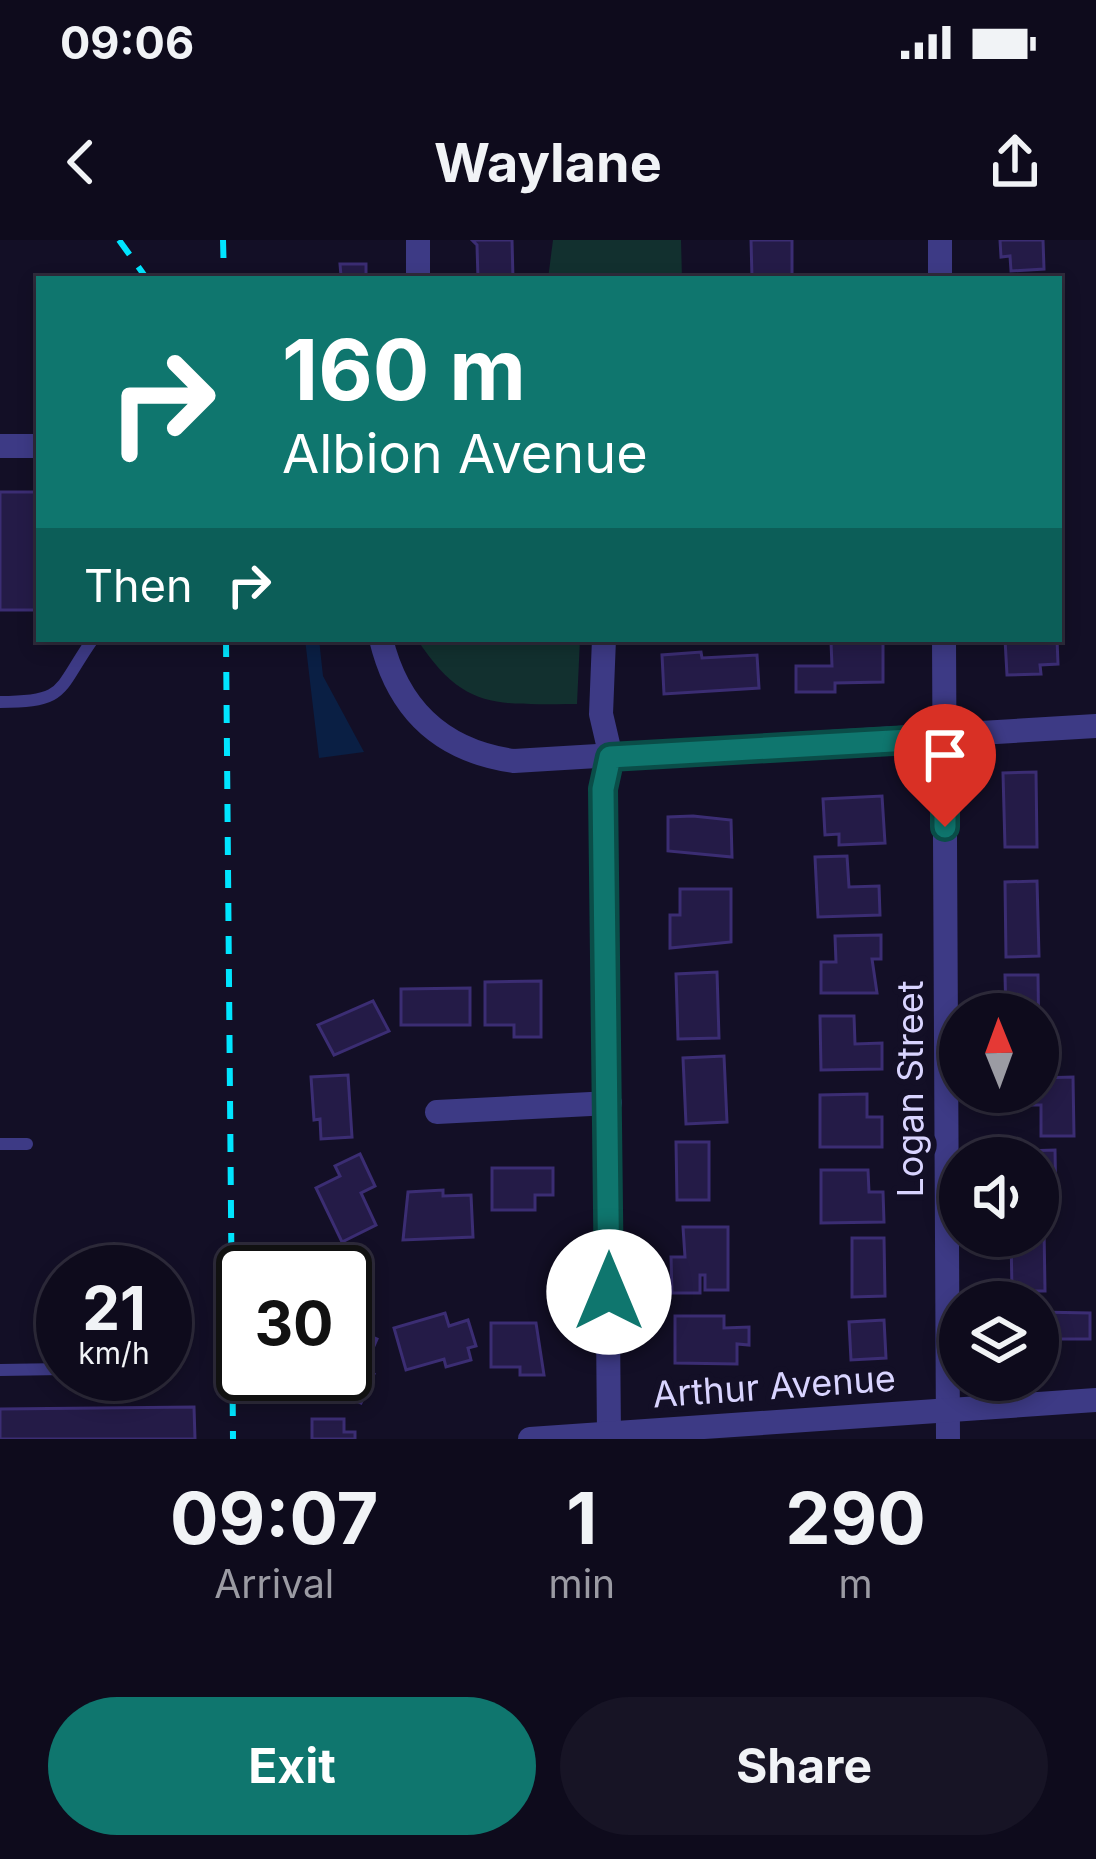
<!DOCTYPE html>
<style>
:root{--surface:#0e0b1c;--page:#171425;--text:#f1f3f6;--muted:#9b9ba3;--line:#2e2b3b;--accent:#0f766e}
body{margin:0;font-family:Inter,sans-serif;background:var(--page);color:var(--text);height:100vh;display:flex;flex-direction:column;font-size:45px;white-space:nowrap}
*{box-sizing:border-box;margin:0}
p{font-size:39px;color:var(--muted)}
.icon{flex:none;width:66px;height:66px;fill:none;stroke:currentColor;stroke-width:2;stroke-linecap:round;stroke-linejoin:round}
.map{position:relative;height:1199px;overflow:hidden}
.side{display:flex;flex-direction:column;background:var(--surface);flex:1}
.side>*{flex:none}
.banner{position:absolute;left:36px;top:36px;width:1026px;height:366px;border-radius:0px;box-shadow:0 6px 18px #0003,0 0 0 3px var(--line);background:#0f766e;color:#fff;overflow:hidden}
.needle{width:78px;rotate:359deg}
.tools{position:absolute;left:939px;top:753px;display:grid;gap:24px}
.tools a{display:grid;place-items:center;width:120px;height:120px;border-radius:50%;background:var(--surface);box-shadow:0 6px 18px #0003,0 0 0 3px var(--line);font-size:60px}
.speed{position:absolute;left:36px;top:1005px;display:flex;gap:24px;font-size:60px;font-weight:700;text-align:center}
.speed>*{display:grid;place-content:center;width:156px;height:156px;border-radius:50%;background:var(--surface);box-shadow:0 6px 18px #0003,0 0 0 3px var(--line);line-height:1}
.speed small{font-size:30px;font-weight:400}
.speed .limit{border:6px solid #111;border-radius:18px;background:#fff;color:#111}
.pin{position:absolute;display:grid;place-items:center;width:102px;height:102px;color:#fff;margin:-123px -51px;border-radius:50% 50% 50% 0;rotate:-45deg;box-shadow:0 0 12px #0007}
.pin .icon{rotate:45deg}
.me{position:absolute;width:132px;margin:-66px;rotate:0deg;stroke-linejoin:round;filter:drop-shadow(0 0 9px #0008)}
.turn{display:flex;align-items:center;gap:42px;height:252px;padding:0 48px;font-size:54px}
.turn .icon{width:156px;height:156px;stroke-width:2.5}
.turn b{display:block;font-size:84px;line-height:102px}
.then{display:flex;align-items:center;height:114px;padding:0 48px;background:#0003;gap:24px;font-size:45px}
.eta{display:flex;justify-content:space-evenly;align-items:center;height:204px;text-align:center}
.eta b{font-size:72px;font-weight:700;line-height:84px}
.button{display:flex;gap:24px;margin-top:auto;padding:24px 48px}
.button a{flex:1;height:138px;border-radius:72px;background:var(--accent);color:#fff;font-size:48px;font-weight:700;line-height:138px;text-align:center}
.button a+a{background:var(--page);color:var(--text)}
.status{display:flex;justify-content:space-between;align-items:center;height:84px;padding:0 60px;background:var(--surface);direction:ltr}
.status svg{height:33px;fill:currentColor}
header{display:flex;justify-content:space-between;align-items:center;height:156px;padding:0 48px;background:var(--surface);font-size:54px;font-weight:700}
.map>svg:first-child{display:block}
.green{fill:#12302f}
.water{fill:#0a1f44}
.building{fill:#241b47;stroke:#3b2d73;stroke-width:3}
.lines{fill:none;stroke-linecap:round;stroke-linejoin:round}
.lane{stroke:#3d3a85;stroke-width:12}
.street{stroke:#3d3a85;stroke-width:24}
.rail{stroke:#00e5ff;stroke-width:6;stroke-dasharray:18 15;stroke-linecap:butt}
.route-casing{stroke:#0a4d48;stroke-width:30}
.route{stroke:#0f766e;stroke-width:21}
.labels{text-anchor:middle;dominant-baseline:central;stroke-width:12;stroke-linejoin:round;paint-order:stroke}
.street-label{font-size:36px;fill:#d9d4ff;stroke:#130f26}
</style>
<div class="status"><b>09:06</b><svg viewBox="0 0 49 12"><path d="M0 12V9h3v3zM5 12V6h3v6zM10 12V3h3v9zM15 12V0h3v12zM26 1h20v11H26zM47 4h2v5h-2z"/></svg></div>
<header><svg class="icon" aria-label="back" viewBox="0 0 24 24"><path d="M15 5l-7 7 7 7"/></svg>Waylane<svg class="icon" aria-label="share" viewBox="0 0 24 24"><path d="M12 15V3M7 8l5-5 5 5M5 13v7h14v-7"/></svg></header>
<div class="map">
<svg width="1096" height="1199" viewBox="0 0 1096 1199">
<rect width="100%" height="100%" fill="#130f26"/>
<g class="green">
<polygon points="553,0 681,0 682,39 548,39"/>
<path d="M417 399H580L577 464C498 464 464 472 417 399Z"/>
</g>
<polygon class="water" points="305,399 319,399 323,436 364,512 319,518"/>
<g class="building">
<polygon points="472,0 512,0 513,39 478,39 477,5"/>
<polygon points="751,0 792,0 792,37 752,38"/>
<polygon points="1000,0 1043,0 1044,29 1011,31 1010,16 1001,17"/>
<polygon points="340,24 366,24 366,39 320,39 341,36"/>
<rect x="0" y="252" width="39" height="118"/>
<polygon points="850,399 883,399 883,442 835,443 835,452 796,452 796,426 832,426 831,402"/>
<polygon points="1005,399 1057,399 1058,424 1040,425 1041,434 1007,435"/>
<polygon points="701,412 702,418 757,415 759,448 664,454 662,415"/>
<polygon points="1036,532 1037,607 1005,607 1003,533"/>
<polygon points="882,556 885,603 839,605 839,594 825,595 823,559"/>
<polygon points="693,576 731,580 732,617 668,611 668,577"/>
<polygon points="847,616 849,647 879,646 880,675 818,677 815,617"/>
<polygon points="1037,641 1039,716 1006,717 1005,642"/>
<polygon points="680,649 731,649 731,702 670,708 670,675 680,675"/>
<polygon points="881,695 881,719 872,719 877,753 821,753 821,722 836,722 835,696"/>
<polygon points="717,732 719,798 678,799 676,734"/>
<polygon points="1005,735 1038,735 1039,809 1038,774 1006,774"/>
<polygon points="541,741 541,797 514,797 514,785 485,785 485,742"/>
<polygon points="470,748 470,785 401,785 401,749"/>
<polygon points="373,761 389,791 334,815 318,785"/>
<polygon points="820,776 854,776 855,804 882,803 882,829 821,830"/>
<polygon points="724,816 727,882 686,884 683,818"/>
<polygon points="348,835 352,897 321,899 320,879 314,880 311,837"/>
<polygon points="1073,837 1074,896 1041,896 1041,865 1010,865 1010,852 1038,852 1038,838"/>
<polygon points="867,854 867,877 882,877 882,907 820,907 820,855"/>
<polygon points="676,902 709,902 709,960 677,960"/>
<polygon points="1055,910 1056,969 1038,969 1038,918 1023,918 1023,911"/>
<polygon points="360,914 375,946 361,953 376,985 342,1002 316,948 340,936 335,926"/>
<polygon points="492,928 553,928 553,955 535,955 535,970 492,970"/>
<polygon points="821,930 868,930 869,952 883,952 884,982 821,983"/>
<polygon points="443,950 443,956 471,955 473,997 403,1000 408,952"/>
<polygon points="683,987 728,987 728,1050 705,1050 705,1035 700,1035 700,1053 672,1053 671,1017 685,1017"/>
<polygon points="1038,988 1044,988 1045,1051 1012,1051 1011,996 1038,996"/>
<polygon points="852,998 884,998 885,1056 852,1057"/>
<polygon points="1038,1072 1090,1073 1090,1099 1045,1099 1045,1107 1038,1106"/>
<polygon points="445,1073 449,1086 468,1080 476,1106 468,1108 471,1120 446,1127 444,1119 406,1130 394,1088"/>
<polygon points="675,1076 724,1076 724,1088 749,1087 749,1105 737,1104 737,1124 675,1123"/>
<polygon points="884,1080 886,1118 851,1120 849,1082"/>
<polygon points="491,1083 536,1083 544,1135 520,1135 520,1127 491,1127"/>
<polygon points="345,1085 377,1099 364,1129 374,1134 361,1163 313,1142 316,1134 345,1134"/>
<polygon points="194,1167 195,1199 0,1199 0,1169"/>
<polygon points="312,1179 344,1179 344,1192 355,1192 355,1199 312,1199"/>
</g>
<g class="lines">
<g class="lane">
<path d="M0 462C68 462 57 450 93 399"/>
<polyline points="0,904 27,904"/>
<polyline points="0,1130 63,1129"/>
</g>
<g class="street">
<polyline points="940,0 940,39"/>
<polyline points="418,39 418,0"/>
<polyline points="0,206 39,206"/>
<path d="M381 399C398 470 442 511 514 521L1096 486"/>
<polyline points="604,399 601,474 611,517 603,549 609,1194"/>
<polyline points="944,399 948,1199"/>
<polyline points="437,872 610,863"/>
<polyline points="530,1199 1096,1160"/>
</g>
<g class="rail">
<polyline points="119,0 147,39"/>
<polyline points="223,0 224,39"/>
<polyline points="226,399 233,1199"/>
</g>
</g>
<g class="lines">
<g class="route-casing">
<polyline id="route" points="609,1052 603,549 610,517 945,498 945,587"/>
</g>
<use href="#route" class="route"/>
</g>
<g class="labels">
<g class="street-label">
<text transform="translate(910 849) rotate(-90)">Logan Street</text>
<text transform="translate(774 1146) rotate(-4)">Arthur Avenue</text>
</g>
</g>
</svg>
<div class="tools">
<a><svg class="needle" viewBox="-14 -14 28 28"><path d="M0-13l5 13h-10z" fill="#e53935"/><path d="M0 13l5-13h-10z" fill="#9b9ba3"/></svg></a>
<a><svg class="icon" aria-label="sound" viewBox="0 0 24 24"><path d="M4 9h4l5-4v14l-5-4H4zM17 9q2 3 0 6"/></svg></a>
<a><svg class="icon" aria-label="layers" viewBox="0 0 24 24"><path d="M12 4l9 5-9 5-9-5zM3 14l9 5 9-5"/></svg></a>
</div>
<div class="speed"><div>21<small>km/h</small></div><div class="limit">30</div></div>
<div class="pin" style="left:945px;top:587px;background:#d93025"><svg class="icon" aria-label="arrive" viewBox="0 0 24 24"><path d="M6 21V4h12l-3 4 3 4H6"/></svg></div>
<svg class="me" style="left:609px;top:1052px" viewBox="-20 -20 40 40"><circle r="19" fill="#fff"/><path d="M0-13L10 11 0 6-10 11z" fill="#0f766e"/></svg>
<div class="banner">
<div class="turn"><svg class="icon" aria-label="right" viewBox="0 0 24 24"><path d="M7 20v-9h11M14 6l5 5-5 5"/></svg><div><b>160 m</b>Albion Avenue</div></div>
<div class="then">Then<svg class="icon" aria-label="right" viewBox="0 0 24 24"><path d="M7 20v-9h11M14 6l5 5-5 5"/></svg></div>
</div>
</div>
<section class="side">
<div class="eta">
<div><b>09:07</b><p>Arrival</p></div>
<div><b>1</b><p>min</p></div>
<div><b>290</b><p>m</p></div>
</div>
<div class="button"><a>Exit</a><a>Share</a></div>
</section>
